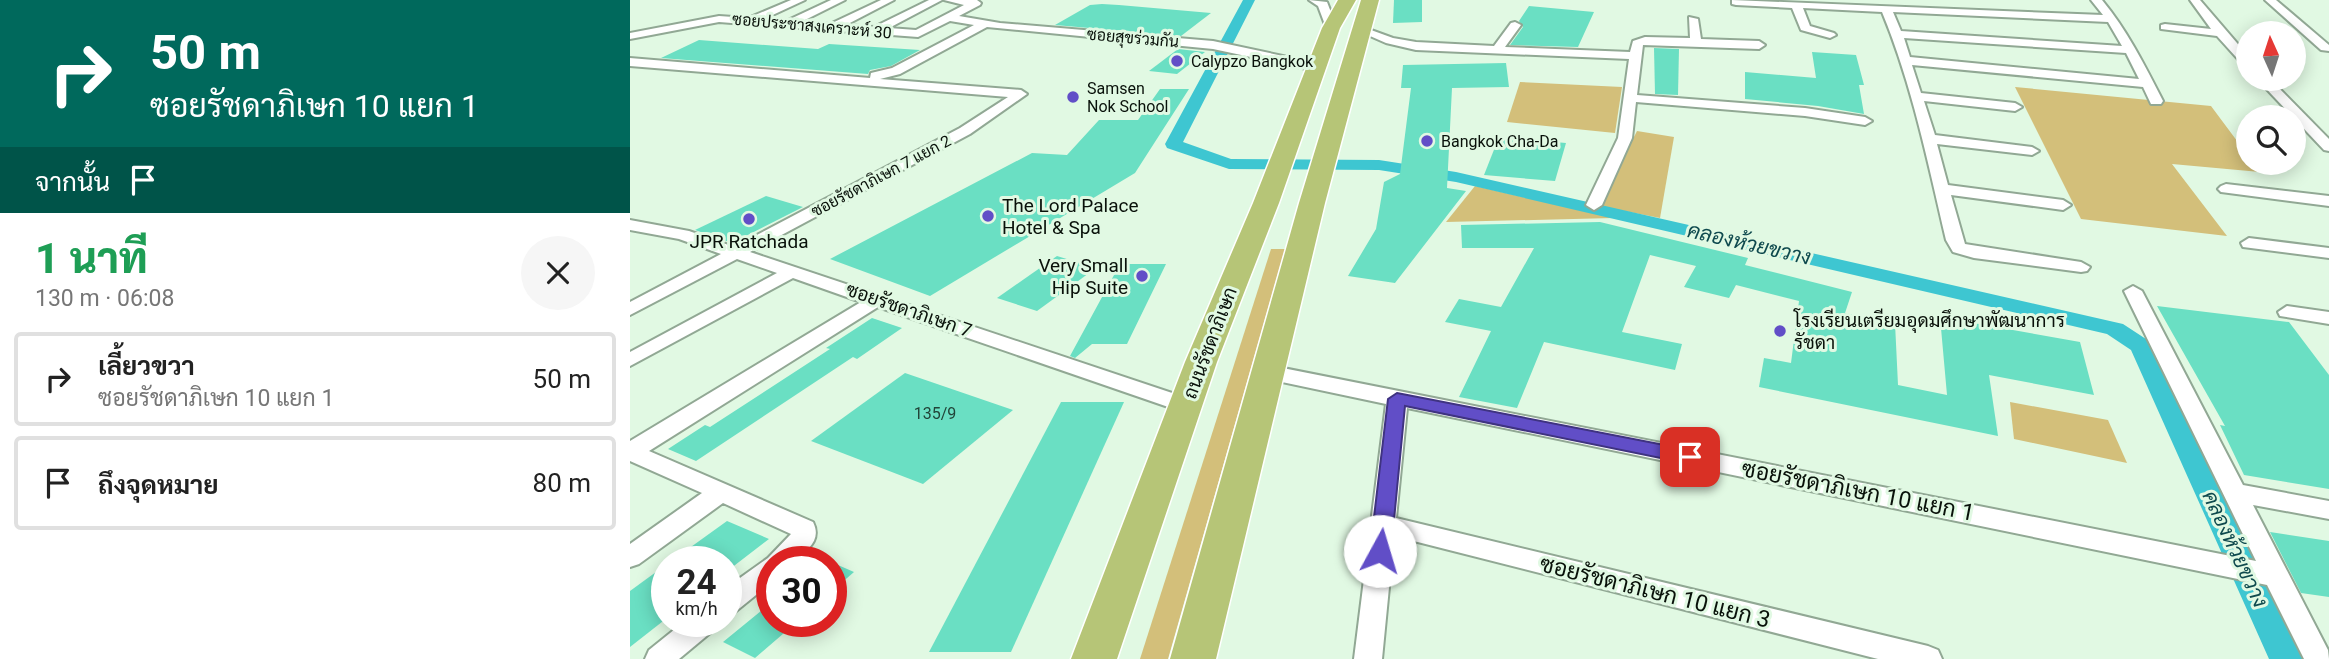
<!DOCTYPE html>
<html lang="th">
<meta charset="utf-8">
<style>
:root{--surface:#fff;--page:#f6f6f6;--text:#222;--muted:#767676;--line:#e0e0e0}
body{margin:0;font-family:Roboto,Sarabun,sans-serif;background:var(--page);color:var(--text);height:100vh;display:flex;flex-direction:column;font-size:26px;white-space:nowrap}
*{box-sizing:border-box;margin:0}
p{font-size:23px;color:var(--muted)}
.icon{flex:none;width:38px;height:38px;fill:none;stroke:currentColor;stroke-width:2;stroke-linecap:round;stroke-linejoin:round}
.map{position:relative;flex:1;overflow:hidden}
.details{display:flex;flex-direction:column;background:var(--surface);width:630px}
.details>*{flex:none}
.guide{background:#00695c;color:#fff;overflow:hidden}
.needle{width:46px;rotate:357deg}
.controls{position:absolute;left:1606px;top:21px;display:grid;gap:14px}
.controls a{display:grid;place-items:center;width:70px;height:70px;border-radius:50%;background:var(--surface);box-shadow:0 4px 18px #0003;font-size:35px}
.speed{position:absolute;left:21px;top:546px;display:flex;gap:14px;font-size:35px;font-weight:700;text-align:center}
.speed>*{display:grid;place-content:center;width:91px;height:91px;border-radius:50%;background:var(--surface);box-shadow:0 4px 18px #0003;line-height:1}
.speed small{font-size:18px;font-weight:400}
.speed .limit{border:10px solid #d22;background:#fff;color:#111}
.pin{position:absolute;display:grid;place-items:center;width:60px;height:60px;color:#fff;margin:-30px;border-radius:14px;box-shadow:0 4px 10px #0006}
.me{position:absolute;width:77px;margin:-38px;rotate:6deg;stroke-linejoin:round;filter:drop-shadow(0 0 5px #0008)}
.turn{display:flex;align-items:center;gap:24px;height:147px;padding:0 35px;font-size:32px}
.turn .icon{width:91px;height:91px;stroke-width:2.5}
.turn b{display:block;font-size:49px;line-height:60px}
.then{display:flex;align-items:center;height:66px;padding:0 35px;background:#0003;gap:14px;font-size:26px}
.round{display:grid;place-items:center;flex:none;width:74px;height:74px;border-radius:37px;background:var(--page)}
.summary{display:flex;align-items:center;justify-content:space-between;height:119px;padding:0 35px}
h1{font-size:42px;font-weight:800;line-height:52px;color:#1e9e55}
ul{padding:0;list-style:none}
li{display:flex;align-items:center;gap:21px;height:94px;margin:0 14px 10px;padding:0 21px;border:4px solid var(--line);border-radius:7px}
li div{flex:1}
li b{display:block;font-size:26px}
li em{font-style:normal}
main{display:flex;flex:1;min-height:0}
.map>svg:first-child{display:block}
.green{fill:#d3bf7a}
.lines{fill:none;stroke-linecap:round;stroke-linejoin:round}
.canal{fill:#3ec6d1;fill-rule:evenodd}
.building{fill:#6adfc3}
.minor-casing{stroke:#91a894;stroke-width:4}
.primary-casing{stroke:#fff;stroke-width:3}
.minor{fill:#fff;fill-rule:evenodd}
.primary{fill:#b6c577;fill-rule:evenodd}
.route{fill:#614ec7;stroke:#3f3381;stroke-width:2}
.poi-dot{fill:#614ec7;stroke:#e1f9e3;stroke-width:2.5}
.labels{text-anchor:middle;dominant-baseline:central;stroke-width:6;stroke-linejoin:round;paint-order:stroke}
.far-street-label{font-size:16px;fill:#09110a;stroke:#e1f9e3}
.far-poi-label{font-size:16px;fill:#09110a;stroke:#e1f9e3;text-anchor:start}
.number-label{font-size:16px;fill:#214438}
.poi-label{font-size:19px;fill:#09110a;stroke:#e1f9e3;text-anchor:start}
.street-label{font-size:19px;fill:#09110a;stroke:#e1f9e3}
.water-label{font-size:21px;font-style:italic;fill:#0f4a4e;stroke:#e1f9e3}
.near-street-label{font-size:23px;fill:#09110a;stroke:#e1f9e3}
</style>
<main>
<section class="details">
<div class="guide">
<div class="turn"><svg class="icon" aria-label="right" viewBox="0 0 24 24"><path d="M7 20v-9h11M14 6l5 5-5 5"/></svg><div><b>50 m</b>ซอยรัชดาภิเษก 10 แยก 1</div></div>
<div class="then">จากนั้น<svg class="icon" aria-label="arrive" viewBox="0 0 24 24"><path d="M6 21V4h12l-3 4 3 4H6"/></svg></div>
</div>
<div class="summary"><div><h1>1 นาที</h1><p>130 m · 06:08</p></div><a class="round"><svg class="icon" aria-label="close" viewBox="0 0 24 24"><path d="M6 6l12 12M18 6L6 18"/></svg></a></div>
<ul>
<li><svg class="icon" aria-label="right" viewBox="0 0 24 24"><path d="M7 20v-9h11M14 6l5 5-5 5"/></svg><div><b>เลี้ยวขวา</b><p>ซอยรัชดาภิเษก 10 แยก 1</p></div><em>50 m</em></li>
<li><svg class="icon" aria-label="arrive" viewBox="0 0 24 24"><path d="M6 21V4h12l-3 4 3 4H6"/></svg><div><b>ถึงจุดหมาย</b></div><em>80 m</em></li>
</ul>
</section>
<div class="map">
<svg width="1699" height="659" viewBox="0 0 1699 659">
<rect width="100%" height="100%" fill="#e1f9e3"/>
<g class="green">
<polygon points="890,82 992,87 985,133 877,122"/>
<polygon points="1385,87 1581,106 1619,157 1619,163 1623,163 1630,172 1542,164 1597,236 1451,219"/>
<polygon points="1007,131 1044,137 1030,218 969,206"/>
<polygon points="845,186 983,218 816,222"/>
<polygon points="641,249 655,249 538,659 510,659"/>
<polygon points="1380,402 1478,420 1497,463 1384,439"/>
</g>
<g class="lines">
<polygon class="canal" points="613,0 625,0 553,142 601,159 749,160 826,172 1493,324 1519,341 1523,346 1673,659 1639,659 1501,350 1477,334 826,182 749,170 599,169 537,148 535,144"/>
</g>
<g class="building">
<polygon points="764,0 792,0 792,22 763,23"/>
<polygon points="472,4 489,5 581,13 551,36 425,25 460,5"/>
<polygon points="899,6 964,12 948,47 880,45 893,27 889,21"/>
<polygon points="69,40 188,49 199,44 290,50 261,66 240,70 238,74 31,58"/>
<polygon points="1024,48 1049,49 1048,95 1025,94"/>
<polygon points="548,49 575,52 547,74 519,71"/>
<polygon points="1182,52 1226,55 1234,85 1229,85 1234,114 1188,106 1115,99 1115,72 1186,78"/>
<polygon points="876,63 879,87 822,88 817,188 836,191 765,283 718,276 746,229 754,182 770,174 781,88 771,88 773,65"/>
<polygon points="530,89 559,89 505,173 300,296 200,259 402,153 437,155 469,120 508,120"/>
<polygon points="869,137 936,143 925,181 854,175"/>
<polygon points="136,196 173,207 102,243 65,230"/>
<polygon points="970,222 1118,258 1115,265 1222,292 1215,313 1265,323 1268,385 1317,395 1310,317 1450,342 1464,395 1359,375 1368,436 1129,387 1134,358 1161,363 1169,301 1106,285 1099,298 1054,287 1066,266 1020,255 992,332 1052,344 1045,370 914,342 887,408 829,397 861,331 815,322 829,299 871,307 904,248 832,248 831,225"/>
<polygon points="427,256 466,268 407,311 367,298"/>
<polygon points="490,264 536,264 497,344 462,344 445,358 440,356"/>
<polygon points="1527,306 1659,322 1699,375 1699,489 1614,475 1590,425 1595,426"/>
<polygon points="242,318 272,328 227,359 223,357 66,461 38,449 75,425 80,427 200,349 196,348"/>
<polygon points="275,373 383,410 293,484 181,441"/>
<polygon points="431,402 494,402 381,652 299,652"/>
<polygon points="97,521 139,539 96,572 96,562 40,562"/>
<polygon points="1640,532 1699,541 1699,597 1671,593"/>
<polygon points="201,562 224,572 201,592"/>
<polygon points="37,564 37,618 0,647 0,591"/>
<polygon points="142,602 142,621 168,621 125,658 93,642"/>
</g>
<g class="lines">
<g class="minor-casing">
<g id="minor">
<path d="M161 0H175L134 19 156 21 201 0H215L171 22 200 24 251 0H264L216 25 244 27 299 0H312L259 28 286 30 334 5 314 0H347L351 3 350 5 329 16 370 23 583 41 686 63 692 67 686 71 583 49 357 27 270 74 250 79 391 90 397 94 340 134 120 252 563 400 566 405 563 410 555 412 547 410 248 307 19 451 183 522C192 540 178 549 165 562H142V582L105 612 96 615V588L138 558 161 534 93 503 9 564 0 567V544L72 493 0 461V441L231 302 163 278 0 366V352L147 273 107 259 0 315V302L91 254 49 239 0 230V220L59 231 104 247 330 128 378 97 0 66V58L240 78 241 73 262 68 344 25 320 21 288 37 89 22 0 39V33L89 16 118 18Z"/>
<polygon points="679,0 697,2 707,28 705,30 697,30 688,6"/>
<path d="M1102 0 1473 15 1461 0H1472C1497 30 1514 64 1533 101L1531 104H1521L1513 87 1282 65 1291 93 1385 103 1392 107 1385 111 1294 101 1305 135 1402 147 1409 151 1402 155 1307 144 1318 185 1433 200 1441 205 1433 210 1321 195 1335 244 1451 262 1460 267 1457 271 1451 272 1344 258 1323 252 1316 240C1298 163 1282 84 1252 12L1173 8 1180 26 1204 33 1206 35 1200 38 1171 30 1162 8 1106 5 1102 4ZM1263 12 1478 22 1492 46 1271 31ZM1274 38 1496 53 1509 79 1280 57Z"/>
<polygon points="1560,0 1570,0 1619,57 1619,68 1615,67 1587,36 1531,29 1531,25 1535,24 1581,29"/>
<polygon points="1635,0 1646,0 1699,45 1699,51 1691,50"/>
<polygon points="1059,17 1068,19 1071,39 1129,41 1135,45 1129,49 1013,45 1007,95 1175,108 1235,117 1242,121 1235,125 1175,116 1006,102 1002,138 972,205 964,210 956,205 988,138 999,59 786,50 756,43 724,29 730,26 763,38 786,42 864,46 881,23 885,22 891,25 875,47 1000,52 1003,41 1015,37 1060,38"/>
<polygon points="1627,79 1640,79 1699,139 1699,151 1694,150"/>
<polygon points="1596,184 1699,196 1699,206 1591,192 1588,189 1591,186"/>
<polygon points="1619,238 1699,248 1699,258 1613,247 1611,243"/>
<polygon points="1503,286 1512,291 1613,485 1699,501 1699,519 1623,505 1698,650 1699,659 1674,659 1637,585 777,408 766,518 1298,646 1308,650 1312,659 1248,659 764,536 752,659 724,659 756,404 638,379 631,377 628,372 631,367 638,365 1626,561 1494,291"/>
<polygon points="1657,306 1699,312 1699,324 1650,316 1648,312"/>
<polygon points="55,621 88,621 85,629 49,659 15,659 19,650"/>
</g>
</g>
<g class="primary-casing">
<g id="primary">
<polygon points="708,0 726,0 710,28 649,203 587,362 487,659 441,659 555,362 623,203 692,28"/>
<polygon points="731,0 749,0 695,203 586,659 540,659 669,203"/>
</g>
</g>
<use href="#minor" class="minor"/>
<use href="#primary" class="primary"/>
</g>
<polygon class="route" points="767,393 1060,450 1066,452 1069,457 1066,462 1060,464 775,406 761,551 758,557 750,560 743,557 740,551 758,399"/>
<g class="poi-dot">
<circle cx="547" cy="61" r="7"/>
<circle cx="443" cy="97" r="7"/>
<circle cx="797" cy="141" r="7"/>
<circle cx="358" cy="216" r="7"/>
<circle cx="119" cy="219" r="7"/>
<circle cx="512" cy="276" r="7"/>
<circle cx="1150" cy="331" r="7"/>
</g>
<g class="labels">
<g class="far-street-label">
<text transform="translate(182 26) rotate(5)">ซอยประชาสงเคราะห์ 30</text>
<text transform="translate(503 38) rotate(5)">ซอยสุขร่วมกัน</text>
<text transform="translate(251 176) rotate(-28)">ซอยรัชดาภิเษก 7 แยก 2</text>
</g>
<g class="far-poi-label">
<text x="561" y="61">Calypzo Bangkok</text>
<text x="457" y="88">Samsen<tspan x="457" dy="18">Nok School</tspan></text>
<text x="811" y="141">Bangkok Cha-Da</text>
</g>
<g class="number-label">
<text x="305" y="413">135/9</text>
</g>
<g class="poi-label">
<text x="372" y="205">The Lord Palace<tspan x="372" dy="22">Hotel &amp; Spa</tspan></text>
<text x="119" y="241" text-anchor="middle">JPR Ratchada</text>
<text x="498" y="265" text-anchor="end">Very Small<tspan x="498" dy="22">Hip Suite</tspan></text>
<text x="1164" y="320">โรงเรียนเตรียมอุดมศึกษาพัฒนาการ<tspan x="1164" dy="22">รัชดา</tspan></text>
</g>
<g class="street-label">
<text transform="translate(279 310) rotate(19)">ซอยรัชดาภิเษก 7</text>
<text transform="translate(580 343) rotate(-69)">ถนนรัชดาภิเษก</text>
</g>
<g class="water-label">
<text transform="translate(1119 244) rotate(13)">คลองห้วยขวาง</text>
<text transform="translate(1605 549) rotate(65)">คลองห้วยขวาง</text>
</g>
<g class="near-street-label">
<text transform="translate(1228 491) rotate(11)">ซอยรัชดาภิเษก 10 แยก 1</text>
<text transform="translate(1025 592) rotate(14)">ซอยรัชดาภิเษก 10 แยก 3</text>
</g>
</g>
</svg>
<div class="controls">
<a><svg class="needle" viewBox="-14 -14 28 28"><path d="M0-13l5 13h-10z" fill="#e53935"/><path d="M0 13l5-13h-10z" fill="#767676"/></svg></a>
<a><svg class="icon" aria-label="search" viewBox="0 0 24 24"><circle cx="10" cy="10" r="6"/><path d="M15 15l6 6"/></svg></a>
</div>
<div class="speed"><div>24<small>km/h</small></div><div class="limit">30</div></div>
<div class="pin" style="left:1060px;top:457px;background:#d93025"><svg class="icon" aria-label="arrive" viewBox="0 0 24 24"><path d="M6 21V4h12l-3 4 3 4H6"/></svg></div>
<svg class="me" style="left:750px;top:551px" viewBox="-20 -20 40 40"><circle r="19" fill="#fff"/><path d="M0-13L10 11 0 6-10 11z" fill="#614ec7"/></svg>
</div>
</main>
